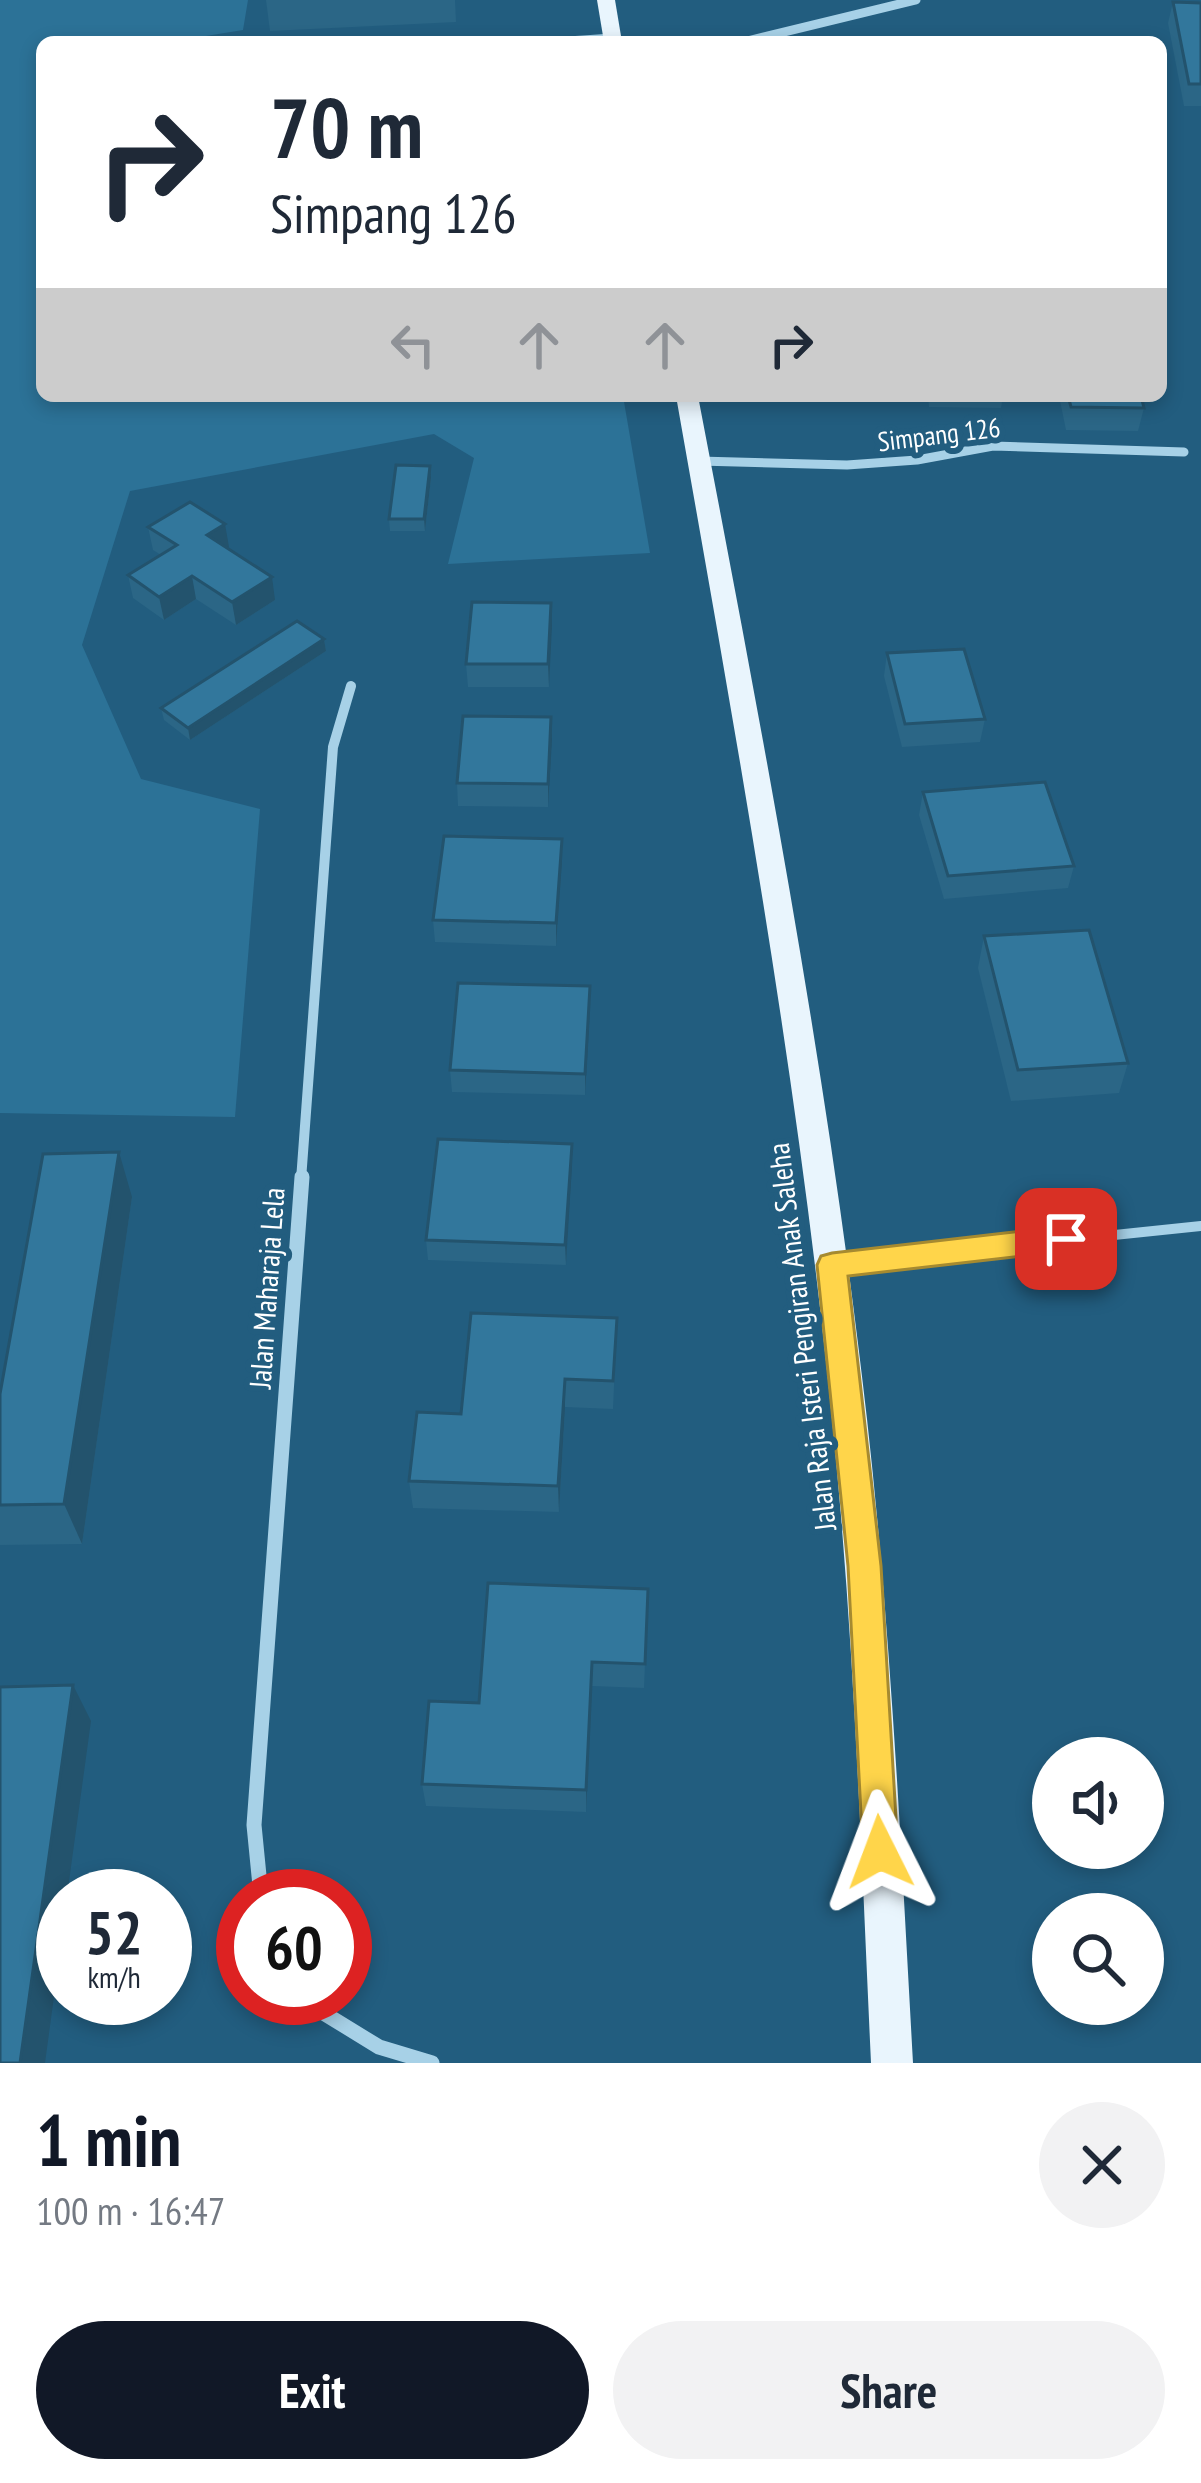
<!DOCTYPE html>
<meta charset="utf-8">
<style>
:root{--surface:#fff;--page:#f2f2f3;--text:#1f2937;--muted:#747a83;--accent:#111827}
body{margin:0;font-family:"PT Sans Narrow",sans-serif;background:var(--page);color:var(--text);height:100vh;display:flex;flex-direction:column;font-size:45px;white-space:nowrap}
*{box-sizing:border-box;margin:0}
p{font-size:39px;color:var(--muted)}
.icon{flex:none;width:66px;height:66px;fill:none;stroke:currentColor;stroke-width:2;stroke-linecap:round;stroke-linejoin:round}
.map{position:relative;height:2063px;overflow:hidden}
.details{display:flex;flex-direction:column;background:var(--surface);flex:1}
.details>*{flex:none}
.top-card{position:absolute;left:36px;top:36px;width:1131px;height:366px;border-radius:18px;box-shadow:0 6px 18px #0003;background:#fff;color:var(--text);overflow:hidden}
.controls{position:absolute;left:1032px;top:1737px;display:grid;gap:24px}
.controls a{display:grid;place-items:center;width:132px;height:132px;border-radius:50%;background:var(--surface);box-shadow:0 6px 18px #0003;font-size:60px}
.speed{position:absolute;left:36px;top:1869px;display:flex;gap:24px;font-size:60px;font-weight:700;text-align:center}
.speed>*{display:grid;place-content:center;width:156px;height:156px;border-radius:50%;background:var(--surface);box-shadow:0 6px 18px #0003;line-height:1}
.speed small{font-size:30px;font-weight:400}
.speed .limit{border:18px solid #d22;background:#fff;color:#111}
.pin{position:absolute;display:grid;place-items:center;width:102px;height:102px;color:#fff;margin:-51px;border-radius:24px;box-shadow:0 6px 18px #0006}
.me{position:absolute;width:132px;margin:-66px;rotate:357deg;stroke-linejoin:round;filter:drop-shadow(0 0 9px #0008)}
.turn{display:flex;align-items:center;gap:42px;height:252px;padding:0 36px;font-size:54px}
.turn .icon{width:156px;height:156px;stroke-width:2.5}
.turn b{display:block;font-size:84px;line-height:102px}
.lanes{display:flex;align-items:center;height:114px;padding:0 36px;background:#0003;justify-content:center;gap:60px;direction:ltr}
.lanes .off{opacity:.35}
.round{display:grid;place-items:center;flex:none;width:126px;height:126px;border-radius:63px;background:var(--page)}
.headline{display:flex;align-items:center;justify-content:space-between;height:204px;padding:0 36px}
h1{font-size:72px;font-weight:800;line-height:90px;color:var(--accent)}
.action{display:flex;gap:24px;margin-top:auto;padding:24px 36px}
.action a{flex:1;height:138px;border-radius:72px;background:var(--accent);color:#fff;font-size:48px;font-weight:800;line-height:138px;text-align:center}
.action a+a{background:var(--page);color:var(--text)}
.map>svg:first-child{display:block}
.green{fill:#2c7297}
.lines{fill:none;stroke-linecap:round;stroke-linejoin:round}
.service{stroke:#a7d1e7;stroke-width:10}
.minor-far2{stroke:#a7d1e7;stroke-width:9}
.minor-far1{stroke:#a7d1e7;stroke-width:10}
.minor{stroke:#a7d1e7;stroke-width:15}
.primary{fill:#e9f5fd;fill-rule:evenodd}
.wall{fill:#2b6686}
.shaded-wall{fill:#23536d}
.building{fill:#32779c;stroke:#23536d;stroke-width:3}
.route{fill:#ffd54a;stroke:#a68a30;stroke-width:3}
.labels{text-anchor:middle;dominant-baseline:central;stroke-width:12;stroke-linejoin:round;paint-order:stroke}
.far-street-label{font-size:27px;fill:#fff;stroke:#225d7f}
.street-label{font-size:30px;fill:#fff;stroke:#225d7f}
</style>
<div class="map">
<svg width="1201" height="2063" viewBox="0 0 1201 2063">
<rect width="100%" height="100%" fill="#225d7f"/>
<polygon class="green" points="0,0 248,0 243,30 169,42 42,42 42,396 623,396 650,553 448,564 474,458 434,434 130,491 82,645 141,779 260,809 235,1117 0,1113"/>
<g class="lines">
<polyline class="service" points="836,1264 1201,1226"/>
<g class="minor-far2">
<polyline points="553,42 613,38"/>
<polyline points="743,42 916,0"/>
<polyline points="699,461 847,465 917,460 993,446 1184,452"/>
</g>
<polyline class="minor-far1" points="301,1180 333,747 351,686"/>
<g class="minor">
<polyline points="261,1896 254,1825 302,1177"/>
<polyline points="299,1998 379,2047 432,2063"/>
</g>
<g class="primary">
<polygon points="597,0 615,0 622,42 604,42"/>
<path d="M676 396H698C763 735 828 1075 867 1419 891 1633 901 1848 913 2063H871C861 1848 854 1634 832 1419 798 1076 736 736 676 396Z"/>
</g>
</g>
<g class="wall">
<polygon points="266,0 455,0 456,22 270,31"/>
<polygon points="1173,2 1201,3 1201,106 1184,106 1168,23"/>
<polygon points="928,396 1003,396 1001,408 929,407"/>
<polygon points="1059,396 1141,396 1144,408 1138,431 1066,430"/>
<polygon points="430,466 431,478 425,531 390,531 389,519"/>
<polygon points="148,527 229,547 227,548 275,600 236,625 196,599 164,620 133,598 128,575 161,555 153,550"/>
<polygon points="551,603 549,687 468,687 466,664"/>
<polygon points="324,639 326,651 190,740 164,720 161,708"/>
<polygon points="887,653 985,719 980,742 902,747 884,676"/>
<polygon points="551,717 548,807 458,806 457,783"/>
<polygon points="923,792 1074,866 1068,888 944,899 919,815"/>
<polygon points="562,862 556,946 435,942 433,920"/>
<polygon points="984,936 1128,1063 1119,1093 1011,1101 978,968"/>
<polygon points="590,986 585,1095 452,1092 450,1070"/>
<polygon points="572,1144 566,1265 428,1260 426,1240"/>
<polygon points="132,1197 82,1544 0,1545 0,1394"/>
<polygon points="617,1318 613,1409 565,1407 559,1512 413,1508 409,1481 461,1414"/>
<polygon points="648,1589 644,1688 592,1686 586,1812 426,1806 422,1784 479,1703"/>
</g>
<g class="shaded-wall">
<polygon points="430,466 431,478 425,531 424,519"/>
<polygon points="225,524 229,547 211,558 207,535"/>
<polygon points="192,576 196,599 164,620 159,597"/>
<polygon points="272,577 275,600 236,625 232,602"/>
<polygon points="551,603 552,626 549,687 548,664"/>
<polygon points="324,639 326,651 190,740 188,728"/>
<polygon points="551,717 552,740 548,807 548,784"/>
<polygon points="562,839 562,862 556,946 556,923"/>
<polygon points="590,986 590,1008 585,1095 585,1074"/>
<polygon points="572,1144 572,1165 566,1265 565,1245"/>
<polygon points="119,1152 132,1197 82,1544 64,1504"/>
<polygon points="565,1379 565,1407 559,1512 558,1486"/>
<polygon points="592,1662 592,1686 586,1812 586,1790"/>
<polygon points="73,1685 91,1721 67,1896 63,1896 63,1930 45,2063 20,2063"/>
</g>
<g class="building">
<polygon points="1173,2 1201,3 1201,84 1189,84"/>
<polygon points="1068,396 1141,396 1144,408 1071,407"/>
<polygon points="396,465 430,466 424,519 389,519"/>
<polygon points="190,502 225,524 207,535 272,577 232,602 192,576 159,597 128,575 177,545 148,527"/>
<polygon points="472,602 551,603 548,664 466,664"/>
<polygon points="297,621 324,639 188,728 161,708"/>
<polygon points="964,649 985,719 905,724 887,653"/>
<polygon points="463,716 551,717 548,784 457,783"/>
<polygon points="1045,782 1074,866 948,876 923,792"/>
<polygon points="444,836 562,839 556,923 433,920"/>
<polygon points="1089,930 1128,1063 1018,1070 984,936"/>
<polygon points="458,983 590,986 585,1074 450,1070"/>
<polygon points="438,1139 572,1144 565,1245 426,1240"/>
<polygon points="119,1152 64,1504 0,1505 0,1394 43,1154"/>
<polygon points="471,1313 617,1318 613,1381 565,1379 558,1486 409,1481 417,1412 461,1414"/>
<polygon points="488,1583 648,1589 645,1664 592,1662 586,1790 422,1784 429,1701 479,1703"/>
<polygon points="73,1685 20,2063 0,2063 0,1687"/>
</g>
<polygon class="route" points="1066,1226 1077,1230 1081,1239 1077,1247 1066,1251 848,1276 881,1566 898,1852 893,1865 880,1870 868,1865 863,1852 848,1566 817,1265 821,1256 832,1253"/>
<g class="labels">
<g class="far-street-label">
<text transform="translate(939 434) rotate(-7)">Simpang 126</text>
</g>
<g class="street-label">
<text transform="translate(266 1288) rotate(-86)">Jalan Maharaja Lela</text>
<text transform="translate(801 1337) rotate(-97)">Jalan Raja Isteri Pengiran Anak Saleha</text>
</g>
</g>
</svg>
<div class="controls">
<a><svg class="icon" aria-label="sound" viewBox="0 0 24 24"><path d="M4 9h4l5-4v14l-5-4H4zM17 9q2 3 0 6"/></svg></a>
<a><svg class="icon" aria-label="search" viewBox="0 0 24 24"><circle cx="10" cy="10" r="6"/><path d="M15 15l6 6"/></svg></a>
</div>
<div class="speed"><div>52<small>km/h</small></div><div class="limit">60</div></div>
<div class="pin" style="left:1066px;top:1239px;background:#d93025"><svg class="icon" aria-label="arrive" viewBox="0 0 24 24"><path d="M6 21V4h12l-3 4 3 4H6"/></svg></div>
<svg class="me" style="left:880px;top:1852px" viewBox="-20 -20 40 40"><path d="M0-17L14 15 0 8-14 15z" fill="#ffd54a" stroke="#fff" stroke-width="4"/></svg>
<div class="top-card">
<div class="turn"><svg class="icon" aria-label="right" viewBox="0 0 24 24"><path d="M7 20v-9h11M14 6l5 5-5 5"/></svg><div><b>70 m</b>Simpang 126</div></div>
<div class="lanes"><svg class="icon off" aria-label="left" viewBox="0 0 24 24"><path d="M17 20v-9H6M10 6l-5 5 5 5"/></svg><svg class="icon off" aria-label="ahead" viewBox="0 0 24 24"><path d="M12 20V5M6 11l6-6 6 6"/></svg><svg class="icon off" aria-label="ahead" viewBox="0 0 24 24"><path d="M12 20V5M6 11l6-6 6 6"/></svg><svg class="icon" aria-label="right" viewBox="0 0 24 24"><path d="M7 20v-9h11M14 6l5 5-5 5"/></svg></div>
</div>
</div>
<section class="details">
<div class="headline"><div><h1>1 min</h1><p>100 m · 16:47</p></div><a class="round"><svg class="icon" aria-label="close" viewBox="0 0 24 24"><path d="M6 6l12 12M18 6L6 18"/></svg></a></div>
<div class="action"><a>Exit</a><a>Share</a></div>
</section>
